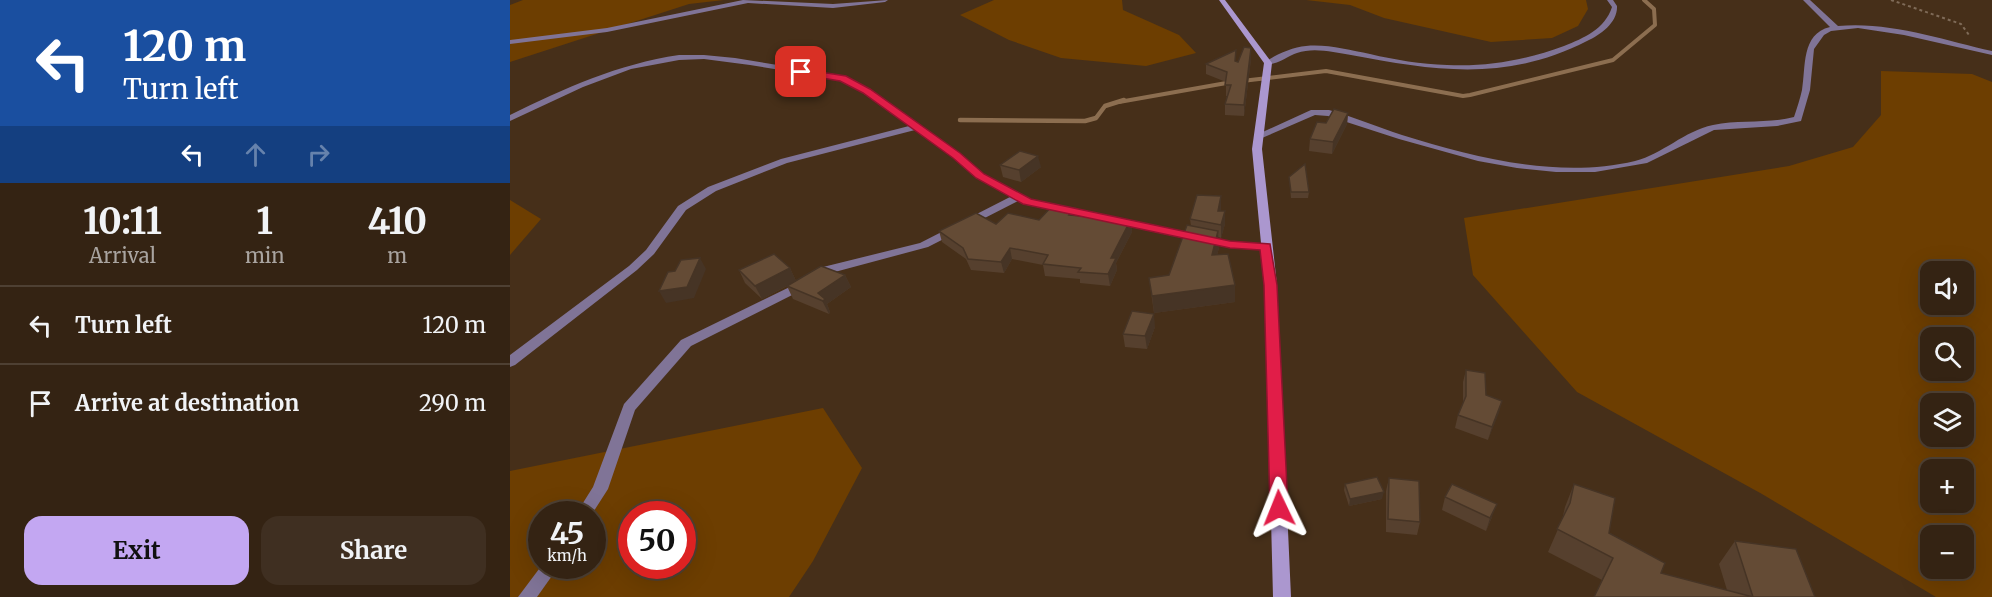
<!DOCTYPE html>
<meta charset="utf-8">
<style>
:root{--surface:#342313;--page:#3f2f21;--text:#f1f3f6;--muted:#a9a4a0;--line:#4e4033;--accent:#c3a7f2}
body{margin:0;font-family:Merriweather,serif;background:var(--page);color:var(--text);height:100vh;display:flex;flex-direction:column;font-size:22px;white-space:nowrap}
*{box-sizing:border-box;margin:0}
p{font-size:20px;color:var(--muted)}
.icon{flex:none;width:33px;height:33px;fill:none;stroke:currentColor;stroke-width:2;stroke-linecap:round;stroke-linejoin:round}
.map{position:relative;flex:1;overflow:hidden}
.details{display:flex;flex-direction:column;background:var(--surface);width:510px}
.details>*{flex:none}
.hud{background:#1a4fa0;color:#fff;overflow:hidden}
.fabs{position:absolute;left:1410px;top:261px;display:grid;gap:12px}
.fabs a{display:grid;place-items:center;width:54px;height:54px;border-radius:12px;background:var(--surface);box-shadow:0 6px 24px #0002,0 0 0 2px var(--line);font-size:30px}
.speed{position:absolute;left:18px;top:501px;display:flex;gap:12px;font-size:30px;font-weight:700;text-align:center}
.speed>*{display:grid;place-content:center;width:78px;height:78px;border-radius:50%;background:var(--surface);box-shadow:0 6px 24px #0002,0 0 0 2px var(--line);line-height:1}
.speed small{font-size:15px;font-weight:400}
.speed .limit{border:9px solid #d22;background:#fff;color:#111}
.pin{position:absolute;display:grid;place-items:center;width:51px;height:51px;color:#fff;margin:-26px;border-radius:12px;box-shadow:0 3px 9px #0006}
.me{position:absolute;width:66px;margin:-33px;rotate:358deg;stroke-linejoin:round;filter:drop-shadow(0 0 4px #0008)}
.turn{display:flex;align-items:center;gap:21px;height:126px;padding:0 24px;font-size:27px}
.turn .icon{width:78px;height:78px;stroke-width:2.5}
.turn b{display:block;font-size:42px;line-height:51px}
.lanes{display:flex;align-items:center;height:57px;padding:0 24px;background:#0003;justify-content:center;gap:30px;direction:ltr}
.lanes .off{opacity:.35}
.eta{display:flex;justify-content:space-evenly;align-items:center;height:102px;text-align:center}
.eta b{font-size:36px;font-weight:700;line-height:42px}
.cta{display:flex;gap:12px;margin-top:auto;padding:12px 24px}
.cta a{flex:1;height:69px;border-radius:18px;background:var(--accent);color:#111;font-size:24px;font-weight:700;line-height:69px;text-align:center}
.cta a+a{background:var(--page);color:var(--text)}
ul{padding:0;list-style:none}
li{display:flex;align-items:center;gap:18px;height:78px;padding:0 24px;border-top:2px solid var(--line)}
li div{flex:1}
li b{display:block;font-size:22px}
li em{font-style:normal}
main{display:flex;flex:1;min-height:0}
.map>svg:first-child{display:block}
.green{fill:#6d3e01;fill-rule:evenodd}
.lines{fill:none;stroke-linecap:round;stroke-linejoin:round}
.stream-far1{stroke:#8c6e50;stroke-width:4}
.stream{stroke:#8c6e50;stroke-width:4.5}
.path{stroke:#7f6b58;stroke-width:2;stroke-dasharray:3 3;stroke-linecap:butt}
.street{fill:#807497;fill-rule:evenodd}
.secondary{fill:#ab97cf;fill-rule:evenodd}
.wall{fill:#56402e}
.shaded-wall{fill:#463425}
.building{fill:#644b35;stroke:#463425;stroke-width:1.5}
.route{fill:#e11d48;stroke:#92132f;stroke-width:1.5}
</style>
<main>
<section class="details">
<div class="hud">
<div class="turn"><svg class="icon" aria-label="left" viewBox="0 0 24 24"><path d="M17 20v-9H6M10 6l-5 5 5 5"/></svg><div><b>120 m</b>Turn left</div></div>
<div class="lanes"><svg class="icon" aria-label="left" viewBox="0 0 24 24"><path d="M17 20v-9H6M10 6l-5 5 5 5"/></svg><svg class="icon off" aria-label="ahead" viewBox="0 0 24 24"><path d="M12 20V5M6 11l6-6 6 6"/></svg><svg class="icon off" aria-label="right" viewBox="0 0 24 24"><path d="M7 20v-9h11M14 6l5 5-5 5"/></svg></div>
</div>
<div class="eta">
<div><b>10:11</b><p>Arrival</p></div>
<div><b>1</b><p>min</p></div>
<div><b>410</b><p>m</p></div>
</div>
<ul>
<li><svg class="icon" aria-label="left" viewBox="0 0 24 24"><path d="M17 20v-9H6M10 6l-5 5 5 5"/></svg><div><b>Turn left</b></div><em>120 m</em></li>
<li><svg class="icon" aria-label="arrive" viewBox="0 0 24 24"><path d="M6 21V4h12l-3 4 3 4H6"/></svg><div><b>Arrive at destination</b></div><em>290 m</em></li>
</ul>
<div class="cta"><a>Exit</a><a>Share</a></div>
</section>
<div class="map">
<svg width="1482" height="597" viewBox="0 0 1482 597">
<rect width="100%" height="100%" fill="#462f19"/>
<g class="green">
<polygon points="13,0 214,0 179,4 0,62 0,5"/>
<polygon points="484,0 612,0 613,10 669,35 686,53 636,66 551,58 499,40 450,15"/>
<polygon points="796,0 1076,0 1078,9 1068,26 1042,38 981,42 874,18 840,5"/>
<path d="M1371 71 1462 74 1482 82V597H1426L1252 494 1067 392 963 275 954 218 1279 166 1343 147 1371 115ZM1420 272H1454V304H1420ZM1420 338H1454V370H1420ZM1420 404H1454V436H1420ZM1420 470H1454V502H1420ZM1420 536H1454V568H1420Z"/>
<polygon points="0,200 31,219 0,255"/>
<path d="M313 408 352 468 303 561 279 597H0V471ZM32 514H82V566H32ZM122 514H172V566H122Z"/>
</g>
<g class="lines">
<g class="stream-far1">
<polyline points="732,81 816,71 953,96 960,95 1103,60 1145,25 1144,9 1134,0"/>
<polyline points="609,102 722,82"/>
</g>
<polyline class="stream" points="450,120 575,121 586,118 595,106 614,100"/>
<polyline class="path" points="1381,0 1451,24 1459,35"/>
<g class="street">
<polygon points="233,0 323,4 378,0 375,2 323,8 238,3 97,32 0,44 0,40 97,28"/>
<path d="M1097 0H1103L1107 6C1108 22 1091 35 1077 41 997 82 925 71 841 55 824 52 803 47 787 53 778 56 762 68 754 63 765 55 782 47 796 46 817 44 839 50 860 54 885 60 911 64 937 65 978 67 1016 60 1054 46 1074 38 1095 29 1102 7Z"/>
<path d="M1293 0H1300L1328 26C1379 21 1433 40 1482 51V55L1394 35 1348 28 1321 31 1314 35 1304 49 1300 90 1291 121 1267 126 1204 130 1137 163 1085 172H1046L1007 168 968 161 889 139 818 116 805 115 752 138H746L744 136 801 110H819C844 117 868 127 892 135 965 158 1049 179 1125 161 1153 154 1174 131 1203 125 1230 119 1257 124 1284 117 1287 108 1290 99 1292 90 1296 67 1291 34 1320 27Z"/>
<path d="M169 55H194L225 58 336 76 359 89 449 153 473 174 520 200 720 242 756 244 762 247 756 250 720 248 517 205 508 201 418 247 321 273 311 279H303L301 276 313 267 410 243 500 197 467 178 443 157 405 130 277 163 206 191 176 210 144 254 127 270 5 365 0 367V355L119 266 136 250 168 206 198 187 271 159 399 126 353 93 331 80 240 65 194 59 169 60 121 69 73 87 0 121V115C55 88 108 64 169 55Z"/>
<polygon points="292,281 298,285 296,288 181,346 125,410 98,489 82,514 66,514 83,487 114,404 171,340"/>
<polygon points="32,565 49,566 27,597 8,597"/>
</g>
<polygon class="secondary" points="709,0 715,0 762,63 752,149 767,285 781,597 763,597 755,285 742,149 754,63"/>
</g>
<g class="wall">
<polygon points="741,59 734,116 715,115 715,104 717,96 716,96 716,82 696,74 696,64 726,61 728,62"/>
<polygon points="838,113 837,124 822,154 799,151 800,139 816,123"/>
<polygon points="490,165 531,167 511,182 493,177"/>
<polygon points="779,177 799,192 798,198 781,198"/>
<polygon points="565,208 566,216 620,221 622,232 606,263 607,270 600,286 570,283 570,279 535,276 533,265 502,259 494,273 461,270 456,259 432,242 429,231 486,224 529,220"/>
<polygon points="711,209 711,211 715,211 715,224 711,238 708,237 709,248 707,255 725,285 725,302 644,313 639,278 659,275 681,226 680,219"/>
<polygon points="280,268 286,281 335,275 341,287 317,304 320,312 319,314 283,299 277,286 281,284 252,299 235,283 229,270"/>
<polygon points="645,327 637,349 615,347 613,334"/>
<polygon points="956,370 976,395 992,401 978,440 945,428 948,415 953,404 953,382"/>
<polygon points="879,478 910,522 907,535 876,532 876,491"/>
<polygon points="835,484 872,499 839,506 834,490"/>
<polygon points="1064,484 1099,533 1151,573 1217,590 1209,564 1225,541 1305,597 1084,597 1092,580 1038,552 1052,520 1055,507"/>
<polygon points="935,497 982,517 976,531 932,510"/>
</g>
<g class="shaded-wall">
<polygon points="741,48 741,59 734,116 734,105"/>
<polygon points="838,113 837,124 822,154 823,142"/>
<polygon points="528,156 531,167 511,182 509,170"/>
<polygon points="711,196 711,209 708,223 708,211"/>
<polygon points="565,208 566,219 559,215"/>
<polygon points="715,211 715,224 711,238 711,225"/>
<polygon points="620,221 622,232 606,263 607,270 600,286 598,274 601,258"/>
<polygon points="708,231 709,248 702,272 702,255"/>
<polygon points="500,248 502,259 494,273 491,262"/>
<polygon points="190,258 196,269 184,298 156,303 149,291"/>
<polygon points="280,268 286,281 252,299 245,286"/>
<polygon points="335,275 341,287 317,304 320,312 319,314 308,293"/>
<polygon points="725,285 725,302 644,313 642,296"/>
<polygon points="644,314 645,327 637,349 635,336"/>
<polygon points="992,401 989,413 978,440 982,427"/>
<polygon points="874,492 872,499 839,506 840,499"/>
<polygon points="987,504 982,517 976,531 980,518"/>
</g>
<g class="building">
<polygon points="734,47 741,48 734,105 715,104 721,85 715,85 717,72 696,64 726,50 725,61 728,62"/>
<polygon points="824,109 838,113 823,142 800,139 807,122 816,123"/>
<polygon points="510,151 528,156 509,170 490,165"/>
<polygon points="795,164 799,192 781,192 779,177"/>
<polygon points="687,195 711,196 708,211 715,211 711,225 680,219"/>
<polygon points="544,204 565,208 559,215 620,221 601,258 606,258 598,274 568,272 571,268 533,264 538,255 500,248 491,262 458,259 453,248 429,231 466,213 486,224 498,213 529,220"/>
<polygon points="677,225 708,231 702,255 718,254 725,285 642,296 639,278 659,275"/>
<polygon points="264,254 280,268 245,286 229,270"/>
<polygon points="190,258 177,287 149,291 158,272 165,271 171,260"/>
<polygon points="311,266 335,275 308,293 315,299 313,301 277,286"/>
<polygon points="622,311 644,314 635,336 613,334"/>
<polygon points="956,370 975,373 976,395 992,401 982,427 948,415 956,396"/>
<polygon points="867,477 874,492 840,499 835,484"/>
<polygon points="879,478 909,481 910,522 878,519"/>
<polygon points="942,484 987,504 980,518 935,497"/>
<polygon points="1064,484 1105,498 1099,533 1155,563 1151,573 1243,597 1225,541 1286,549 1305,597 1084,597 1103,558 1047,529 1060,503"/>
</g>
<polygon class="route" points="291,69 336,76 360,89 450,153 474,174 521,199 720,241 760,244 767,285 778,508 775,513 769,515 763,513 760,508 754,285 750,250 720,248 513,204 466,178 443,158 353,93 330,81 288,74 287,72"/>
</svg>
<div class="fabs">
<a><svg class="icon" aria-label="sound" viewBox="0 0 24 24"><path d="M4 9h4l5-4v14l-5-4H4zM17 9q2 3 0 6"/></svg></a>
<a><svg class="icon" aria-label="search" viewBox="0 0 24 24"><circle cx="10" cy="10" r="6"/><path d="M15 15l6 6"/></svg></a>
<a><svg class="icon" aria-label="layers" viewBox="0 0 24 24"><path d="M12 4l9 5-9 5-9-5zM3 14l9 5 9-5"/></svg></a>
<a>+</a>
<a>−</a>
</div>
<div class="speed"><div>45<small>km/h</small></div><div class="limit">50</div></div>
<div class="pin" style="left:291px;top:72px;background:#d93025"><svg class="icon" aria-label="arrive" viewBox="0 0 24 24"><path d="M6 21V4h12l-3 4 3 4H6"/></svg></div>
<svg class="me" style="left:769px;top:508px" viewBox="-20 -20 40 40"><path d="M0-17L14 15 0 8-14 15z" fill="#e11d48" stroke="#fff" stroke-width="4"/></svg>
</div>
</main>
